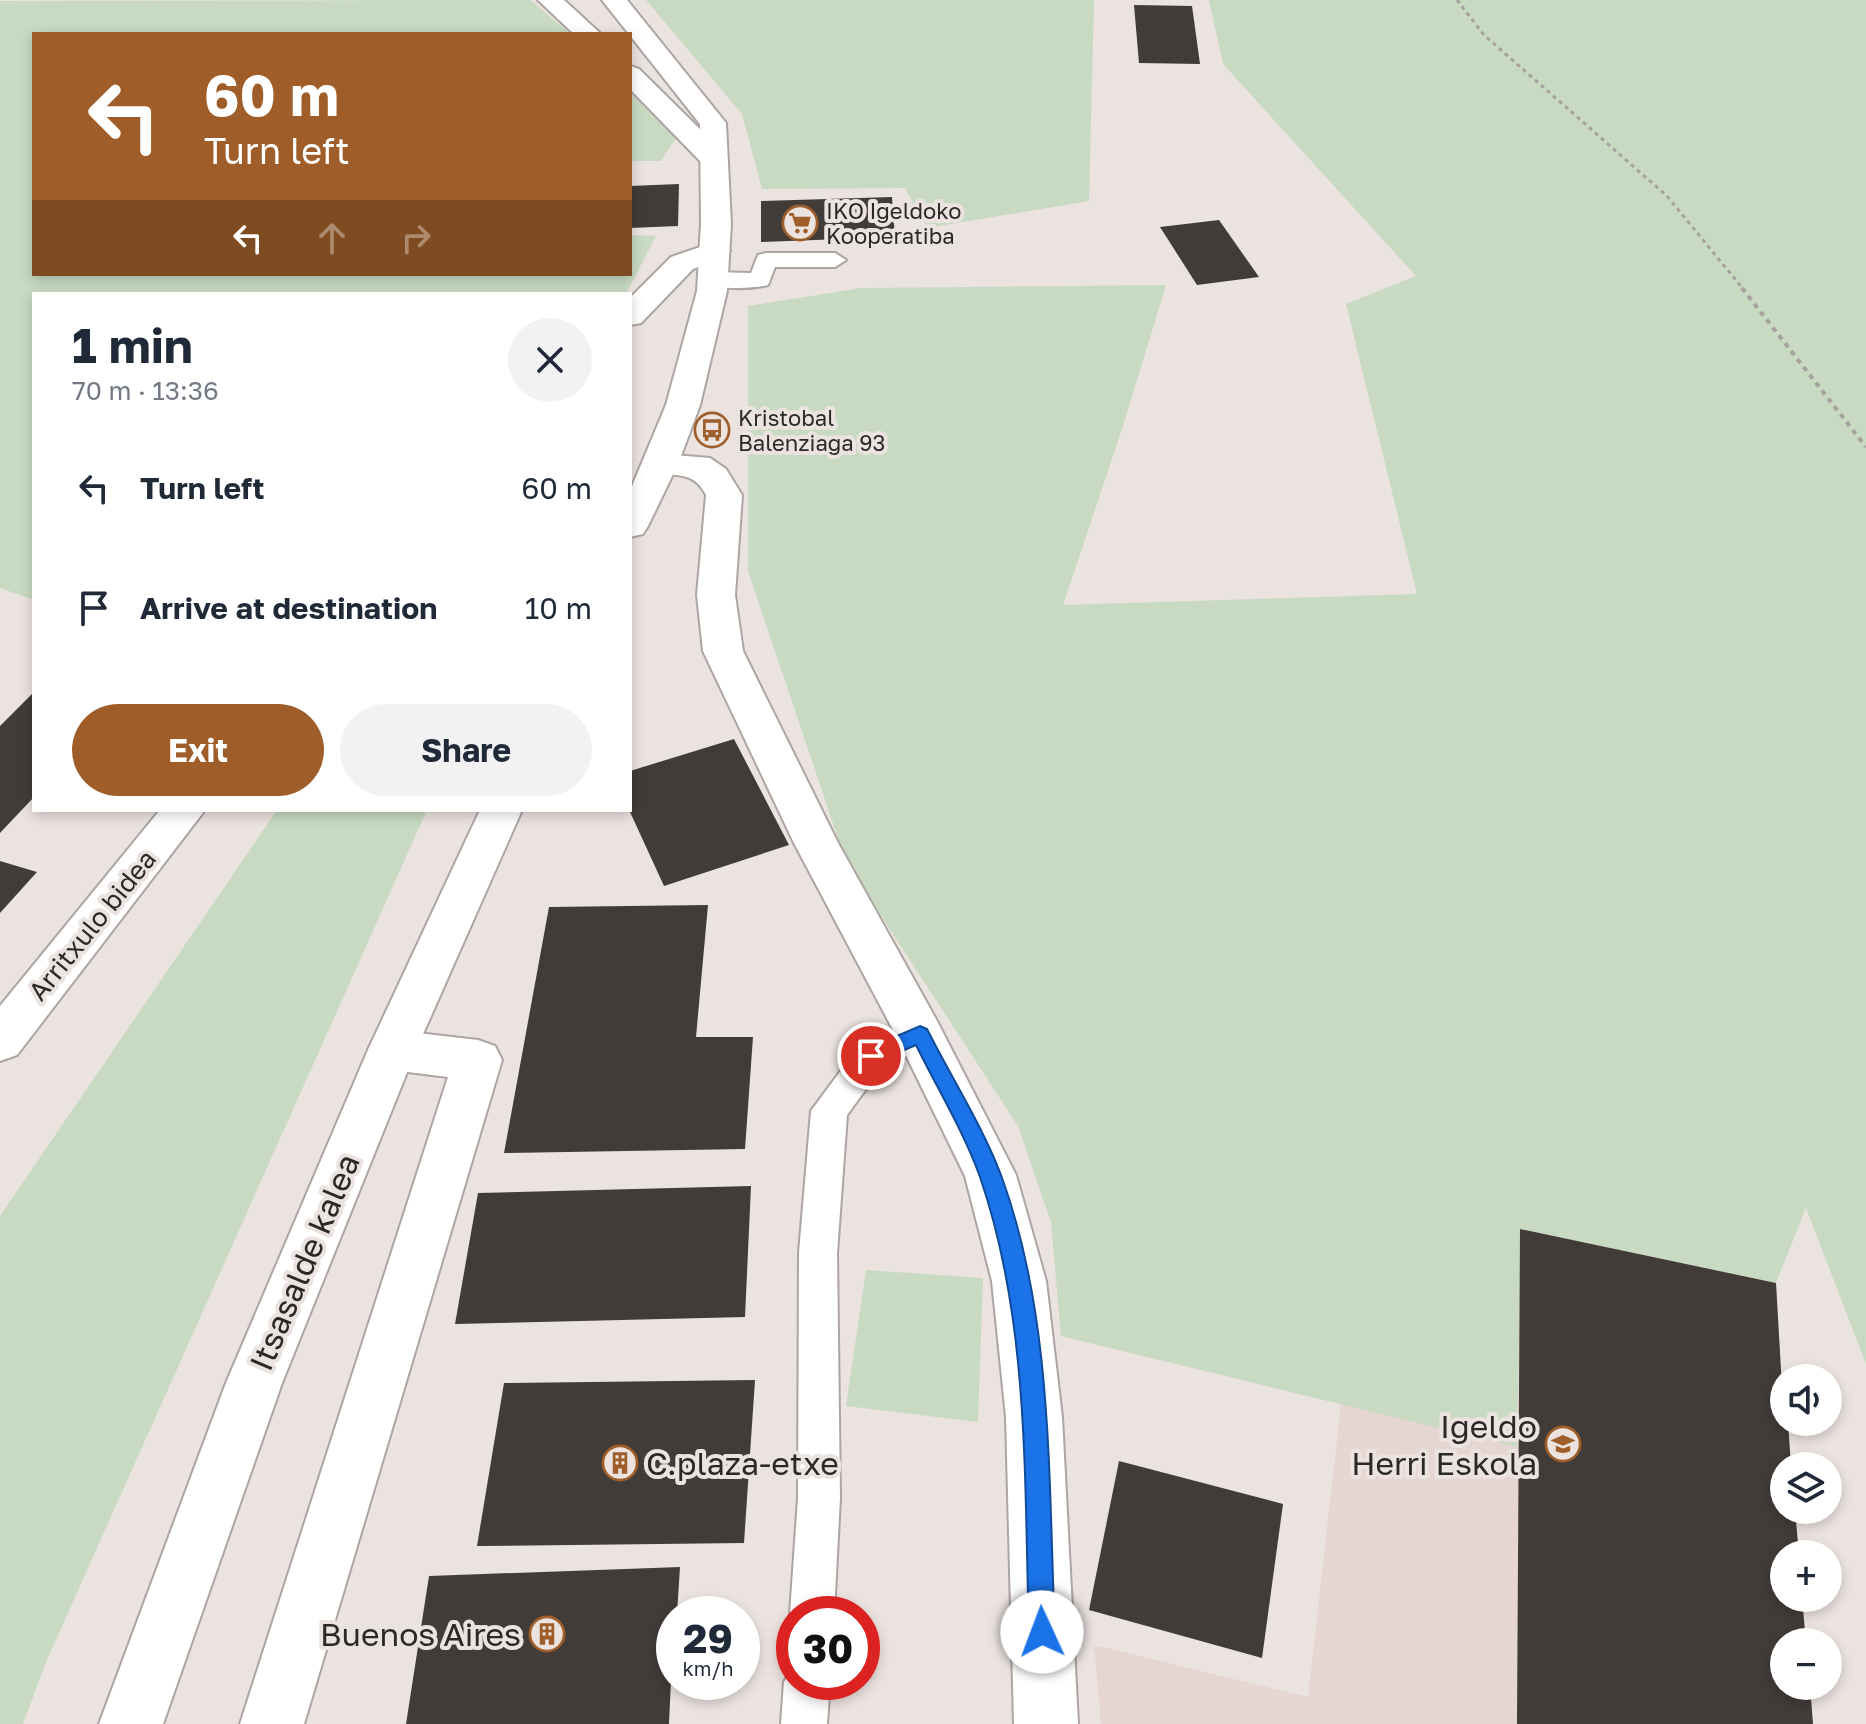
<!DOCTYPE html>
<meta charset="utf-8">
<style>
:root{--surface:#fff;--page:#f2f2f3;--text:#1f2937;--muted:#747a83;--accent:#9f5e29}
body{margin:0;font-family:"Golos Text",sans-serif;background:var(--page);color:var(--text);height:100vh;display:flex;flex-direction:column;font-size:30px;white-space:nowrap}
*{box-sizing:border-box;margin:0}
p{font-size:26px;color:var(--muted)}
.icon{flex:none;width:44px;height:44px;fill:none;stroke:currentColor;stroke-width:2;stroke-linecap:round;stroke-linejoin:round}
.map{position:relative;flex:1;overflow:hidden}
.side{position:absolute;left:32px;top:292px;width:600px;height:520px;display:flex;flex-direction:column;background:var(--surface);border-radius:0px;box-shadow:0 4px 12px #0003}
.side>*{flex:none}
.banner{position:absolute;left:32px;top:32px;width:600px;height:244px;border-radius:0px;box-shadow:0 4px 12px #0003;background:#9f5e29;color:#fff;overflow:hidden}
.controls{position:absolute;left:1770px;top:1364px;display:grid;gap:16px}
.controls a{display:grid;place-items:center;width:72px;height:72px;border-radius:50%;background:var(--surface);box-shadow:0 4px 12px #0003;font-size:40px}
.speed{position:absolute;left:656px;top:1596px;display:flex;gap:16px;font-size:40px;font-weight:700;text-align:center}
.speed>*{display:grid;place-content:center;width:104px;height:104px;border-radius:50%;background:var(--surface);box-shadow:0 4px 12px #0003;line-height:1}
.speed small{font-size:20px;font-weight:400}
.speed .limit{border:12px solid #d22;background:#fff;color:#111}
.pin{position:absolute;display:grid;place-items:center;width:68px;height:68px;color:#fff;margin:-34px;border:4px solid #fff;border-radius:50%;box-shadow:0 2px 8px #0007}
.me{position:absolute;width:88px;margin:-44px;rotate:358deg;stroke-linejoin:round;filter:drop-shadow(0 0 6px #0008)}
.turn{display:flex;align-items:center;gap:28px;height:168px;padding:0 40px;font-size:36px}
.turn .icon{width:104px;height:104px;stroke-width:2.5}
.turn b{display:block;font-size:56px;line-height:68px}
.lanes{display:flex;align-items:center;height:76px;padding:0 40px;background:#0003;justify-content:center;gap:40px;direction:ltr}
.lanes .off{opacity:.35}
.round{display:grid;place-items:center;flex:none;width:84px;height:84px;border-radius:42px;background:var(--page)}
.head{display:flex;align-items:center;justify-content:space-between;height:136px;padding:0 40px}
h1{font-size:48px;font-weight:700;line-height:60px}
.action{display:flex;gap:16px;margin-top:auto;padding:16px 40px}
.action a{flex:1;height:92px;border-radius:48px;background:var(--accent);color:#fff;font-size:32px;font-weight:700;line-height:92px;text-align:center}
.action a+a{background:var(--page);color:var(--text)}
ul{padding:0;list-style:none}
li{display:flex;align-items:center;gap:24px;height:120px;padding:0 40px}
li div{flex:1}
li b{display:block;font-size:30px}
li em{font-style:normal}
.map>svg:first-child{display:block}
.built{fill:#e6d6d1}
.green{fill:#c8dac1}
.building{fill:#423c39}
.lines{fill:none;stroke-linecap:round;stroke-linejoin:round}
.lane-casing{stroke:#ada5a2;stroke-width:4}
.street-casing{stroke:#ada5a2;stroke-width:4}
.secondary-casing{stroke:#ada5a2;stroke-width:4}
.path-far1{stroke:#a7a19f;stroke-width:3;stroke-dasharray:4 4;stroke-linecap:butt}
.path{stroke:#a7a19f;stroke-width:4;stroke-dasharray:5 5;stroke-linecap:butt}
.lane{fill:#fff;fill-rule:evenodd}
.street{fill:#fff;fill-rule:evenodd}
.secondary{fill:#fff;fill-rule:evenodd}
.route{fill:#1a73e8;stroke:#114b97;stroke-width:2}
.labels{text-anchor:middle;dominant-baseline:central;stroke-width:8;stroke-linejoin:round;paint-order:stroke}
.far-poi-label{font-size:22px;fill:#2b2827;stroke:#ebe3e0;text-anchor:start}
.street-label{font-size:26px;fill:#2b2827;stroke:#ebe3e0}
.near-street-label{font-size:32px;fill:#2b2827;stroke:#ebe3e0}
.near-poi-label{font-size:32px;fill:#2b2827;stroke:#ebe3e0;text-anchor:end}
</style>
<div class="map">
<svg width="1866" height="1724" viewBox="0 0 1866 1724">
<rect width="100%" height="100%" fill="#ebe3e0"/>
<polygon class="built" points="1018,1126 1776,1283 1784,1422 1788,1422 1791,1466 1784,1466 1784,1510 1795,1510 1799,1554 1784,1554 1784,1598 1802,1598 1806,1642 1784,1642 1784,1686 1810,1686 1813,1724 1101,1724 1094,1645 1308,1697 1341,1404 1061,1336 1051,1222"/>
<g class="green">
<polygon points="530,0 571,34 34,34 34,274 630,274 630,235 656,236 626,294 34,294 34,600 0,588 0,1"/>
<polygon points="646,0 1094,0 1089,201 927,228 905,188 762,189 742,114"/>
<polygon points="1209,0 1866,0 1866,1364 1806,1208 1776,1283 1521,1229 1517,1447 1061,1336 1051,1222 1018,1126 846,862 748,571 748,306 861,288 1166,285 1123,426 1063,605 1417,594 1346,304 1416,276 1223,64"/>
<polygon points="630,93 676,138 661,161 630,161"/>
<polygon points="277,810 427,810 46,1662 23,1724 0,1724 0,1216"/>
<polygon points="866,1270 983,1278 978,1422 846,1406"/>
</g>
<g class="building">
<polygon points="1134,5 1192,6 1200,64 1139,63"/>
<polygon points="679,184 678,226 630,228 630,186"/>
<polygon points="892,197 895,237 761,242 761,201"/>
<polygon points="1219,220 1259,277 1197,285 1160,227"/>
<polygon points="34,692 34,797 0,833 0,726"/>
<polygon points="734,739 789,845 664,886 630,812 630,771"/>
<polygon points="0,861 37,872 0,913"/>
<polygon points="708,905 696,1037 753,1037 745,1149 504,1153 549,907"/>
<polygon points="751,1186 745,1317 455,1324 478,1193"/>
<polygon points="1520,1229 1776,1283 1784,1422 1788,1422 1791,1466 1784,1466 1784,1510 1795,1510 1799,1554 1784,1554 1784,1598 1802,1598 1806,1642 1784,1642 1784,1686 1810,1686 1813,1724 1517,1724"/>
<polygon points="755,1380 744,1543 477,1546 504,1383"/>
<polygon points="1119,1461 1283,1504 1262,1658 1089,1610"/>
<polygon points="680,1567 677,1614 674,1614 669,1724 406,1724 429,1576"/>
</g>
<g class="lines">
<g class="lane-casing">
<g id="lane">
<path d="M766 253H835L846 260 835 267H775L768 285C752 289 713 291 702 279L713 272 751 273 758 255Z"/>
<polygon points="920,1021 932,1025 937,1035 932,1045 883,1066 847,1115 837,1253 840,1498 834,1614 794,1614 794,1624 790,1614 798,1498 799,1253 811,1111 859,1046"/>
<polygon points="794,1665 794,1682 830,1682 827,1724 781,1724 784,1682"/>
</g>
</g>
<g class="street-casing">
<g id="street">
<polygon points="538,0 564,0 601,34 574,34"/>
<polygon points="630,66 639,69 722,151 726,157 722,163 702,163 630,89"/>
<polygon points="715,242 726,245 730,251 726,257 693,269 641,323 630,325 630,298 671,257"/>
<path d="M661 454 710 458 726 469 742 495 735 595 743 651 838 843 937 1021 1016 1175 1046 1281 1062 1417 1078 1724H1014L1006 1417 992 1281 965 1176 900 1043 794 843 703 651 697 595 706 495C693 469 674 478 649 471L644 464 649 457Z"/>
<polygon points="160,810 205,810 17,1055 0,1061 0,1006"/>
<polygon points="392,1030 478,1040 495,1046 502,1060 304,1724 240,1724 448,1077 392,1070 375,1064 368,1050 375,1036"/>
</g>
</g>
<g class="secondary-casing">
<g id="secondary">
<polygon points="602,0 627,0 726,123 731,224 727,291 700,405 678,464 648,526 643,534 630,537 630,491 666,405 697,291 701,224 700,124"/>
<polygon points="480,810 522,810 416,1050 282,1383 163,1724 99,1724 226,1383 368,1050"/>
</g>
</g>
<polyline class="path-far1" points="1457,0 1484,35 1667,196 1744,290"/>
<polyline class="path" points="1742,288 1866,447"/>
<use href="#lane" class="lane"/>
<use href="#street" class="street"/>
<use href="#secondary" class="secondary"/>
</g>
<path class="route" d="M920 1026 927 1029C951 1077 982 1125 1001 1175 1054 1319 1048 1481 1055 1632L1051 1641 1042 1645 1033 1641 1029 1632C1024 1481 1030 1322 980 1177 964 1132 937 1088 916 1045L871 1064 861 1056 864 1050Z"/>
<defs>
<g id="supermarket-ring" transform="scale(1.8)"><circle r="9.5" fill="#ebe3e0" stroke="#9f5e29" stroke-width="1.5"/><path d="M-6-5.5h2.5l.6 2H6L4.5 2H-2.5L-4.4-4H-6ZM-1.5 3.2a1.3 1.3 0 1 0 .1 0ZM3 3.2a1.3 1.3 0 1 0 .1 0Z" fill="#9f5e29"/></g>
<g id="bus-ring" transform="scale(1.8)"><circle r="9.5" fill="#ebe3e0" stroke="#9f5e29" stroke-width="1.5"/><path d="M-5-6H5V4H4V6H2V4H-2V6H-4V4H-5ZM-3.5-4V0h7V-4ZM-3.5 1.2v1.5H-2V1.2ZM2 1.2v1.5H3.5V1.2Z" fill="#9f5e29"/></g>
<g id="school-ring" transform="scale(1.8)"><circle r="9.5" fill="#ebe3e0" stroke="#9f5e29" stroke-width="1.5"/><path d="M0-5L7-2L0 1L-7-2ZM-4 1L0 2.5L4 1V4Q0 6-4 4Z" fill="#9f5e29"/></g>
<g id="building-ring" transform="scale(1.8)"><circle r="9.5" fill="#ebe3e0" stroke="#9f5e29" stroke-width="1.5"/><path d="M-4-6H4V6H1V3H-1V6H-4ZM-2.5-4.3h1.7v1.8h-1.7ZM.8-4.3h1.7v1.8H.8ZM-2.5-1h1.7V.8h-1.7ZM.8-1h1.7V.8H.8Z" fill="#9f5e29"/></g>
</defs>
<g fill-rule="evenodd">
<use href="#supermarket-ring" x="800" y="223"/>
<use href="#bus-ring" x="712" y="430"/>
<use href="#school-ring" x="1563" y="1444"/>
<use href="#building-ring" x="620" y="1463"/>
<use href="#building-ring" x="547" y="1634"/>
</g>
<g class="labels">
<g class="far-poi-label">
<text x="826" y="210">IKO Igeldoko<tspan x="826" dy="25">Kooperatiba</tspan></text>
<text x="738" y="417">Kristobal<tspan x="738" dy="25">Balenziaga 93</tspan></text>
</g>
<g class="street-label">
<text transform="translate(92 925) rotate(-51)">Arritxulo bidea</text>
</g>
<g class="near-street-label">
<text transform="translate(304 1262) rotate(-67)">Itsasalde kalea</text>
</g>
<g class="near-poi-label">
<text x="1537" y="1426">Igeldo<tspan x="1537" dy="37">Herri Eskola</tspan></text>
<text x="646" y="1463" text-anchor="start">C.plaza-etxe</text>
<text x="521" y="1634">Buenos Aires</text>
</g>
</g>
</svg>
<div class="controls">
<a><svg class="icon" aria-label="sound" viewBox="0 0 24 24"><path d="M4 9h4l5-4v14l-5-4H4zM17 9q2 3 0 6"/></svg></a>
<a><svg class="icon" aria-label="layers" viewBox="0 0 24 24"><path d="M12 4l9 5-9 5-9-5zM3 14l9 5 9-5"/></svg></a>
<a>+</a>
<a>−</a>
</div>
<div class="speed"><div>29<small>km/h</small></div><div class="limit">30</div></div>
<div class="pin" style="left:871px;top:1056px;background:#d93025"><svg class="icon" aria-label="arrive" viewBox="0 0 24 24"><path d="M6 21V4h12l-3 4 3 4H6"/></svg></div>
<svg class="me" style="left:1042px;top:1632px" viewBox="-20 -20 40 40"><circle r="19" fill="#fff"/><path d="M0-13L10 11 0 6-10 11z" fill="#1a73e8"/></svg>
<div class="banner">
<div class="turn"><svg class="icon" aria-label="left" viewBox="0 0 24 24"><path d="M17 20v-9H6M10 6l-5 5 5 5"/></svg><div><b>60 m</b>Turn left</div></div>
<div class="lanes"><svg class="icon" aria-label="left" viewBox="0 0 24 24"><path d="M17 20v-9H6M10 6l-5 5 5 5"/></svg><svg class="icon off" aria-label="ahead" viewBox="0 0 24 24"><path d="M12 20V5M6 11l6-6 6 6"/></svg><svg class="icon off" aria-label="right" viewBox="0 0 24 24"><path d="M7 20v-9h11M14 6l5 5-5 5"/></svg></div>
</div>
<section class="side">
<div class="head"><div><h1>1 min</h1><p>70 m · 13:36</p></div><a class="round"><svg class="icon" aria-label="close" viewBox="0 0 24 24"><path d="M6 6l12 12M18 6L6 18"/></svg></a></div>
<ul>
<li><svg class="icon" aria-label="left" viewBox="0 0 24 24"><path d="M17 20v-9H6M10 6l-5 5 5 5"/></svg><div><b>Turn left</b></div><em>60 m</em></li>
<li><svg class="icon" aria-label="arrive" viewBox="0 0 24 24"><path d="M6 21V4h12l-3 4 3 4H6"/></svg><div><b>Arrive at destination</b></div><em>10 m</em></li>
</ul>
<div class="action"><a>Exit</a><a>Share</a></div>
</section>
</div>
